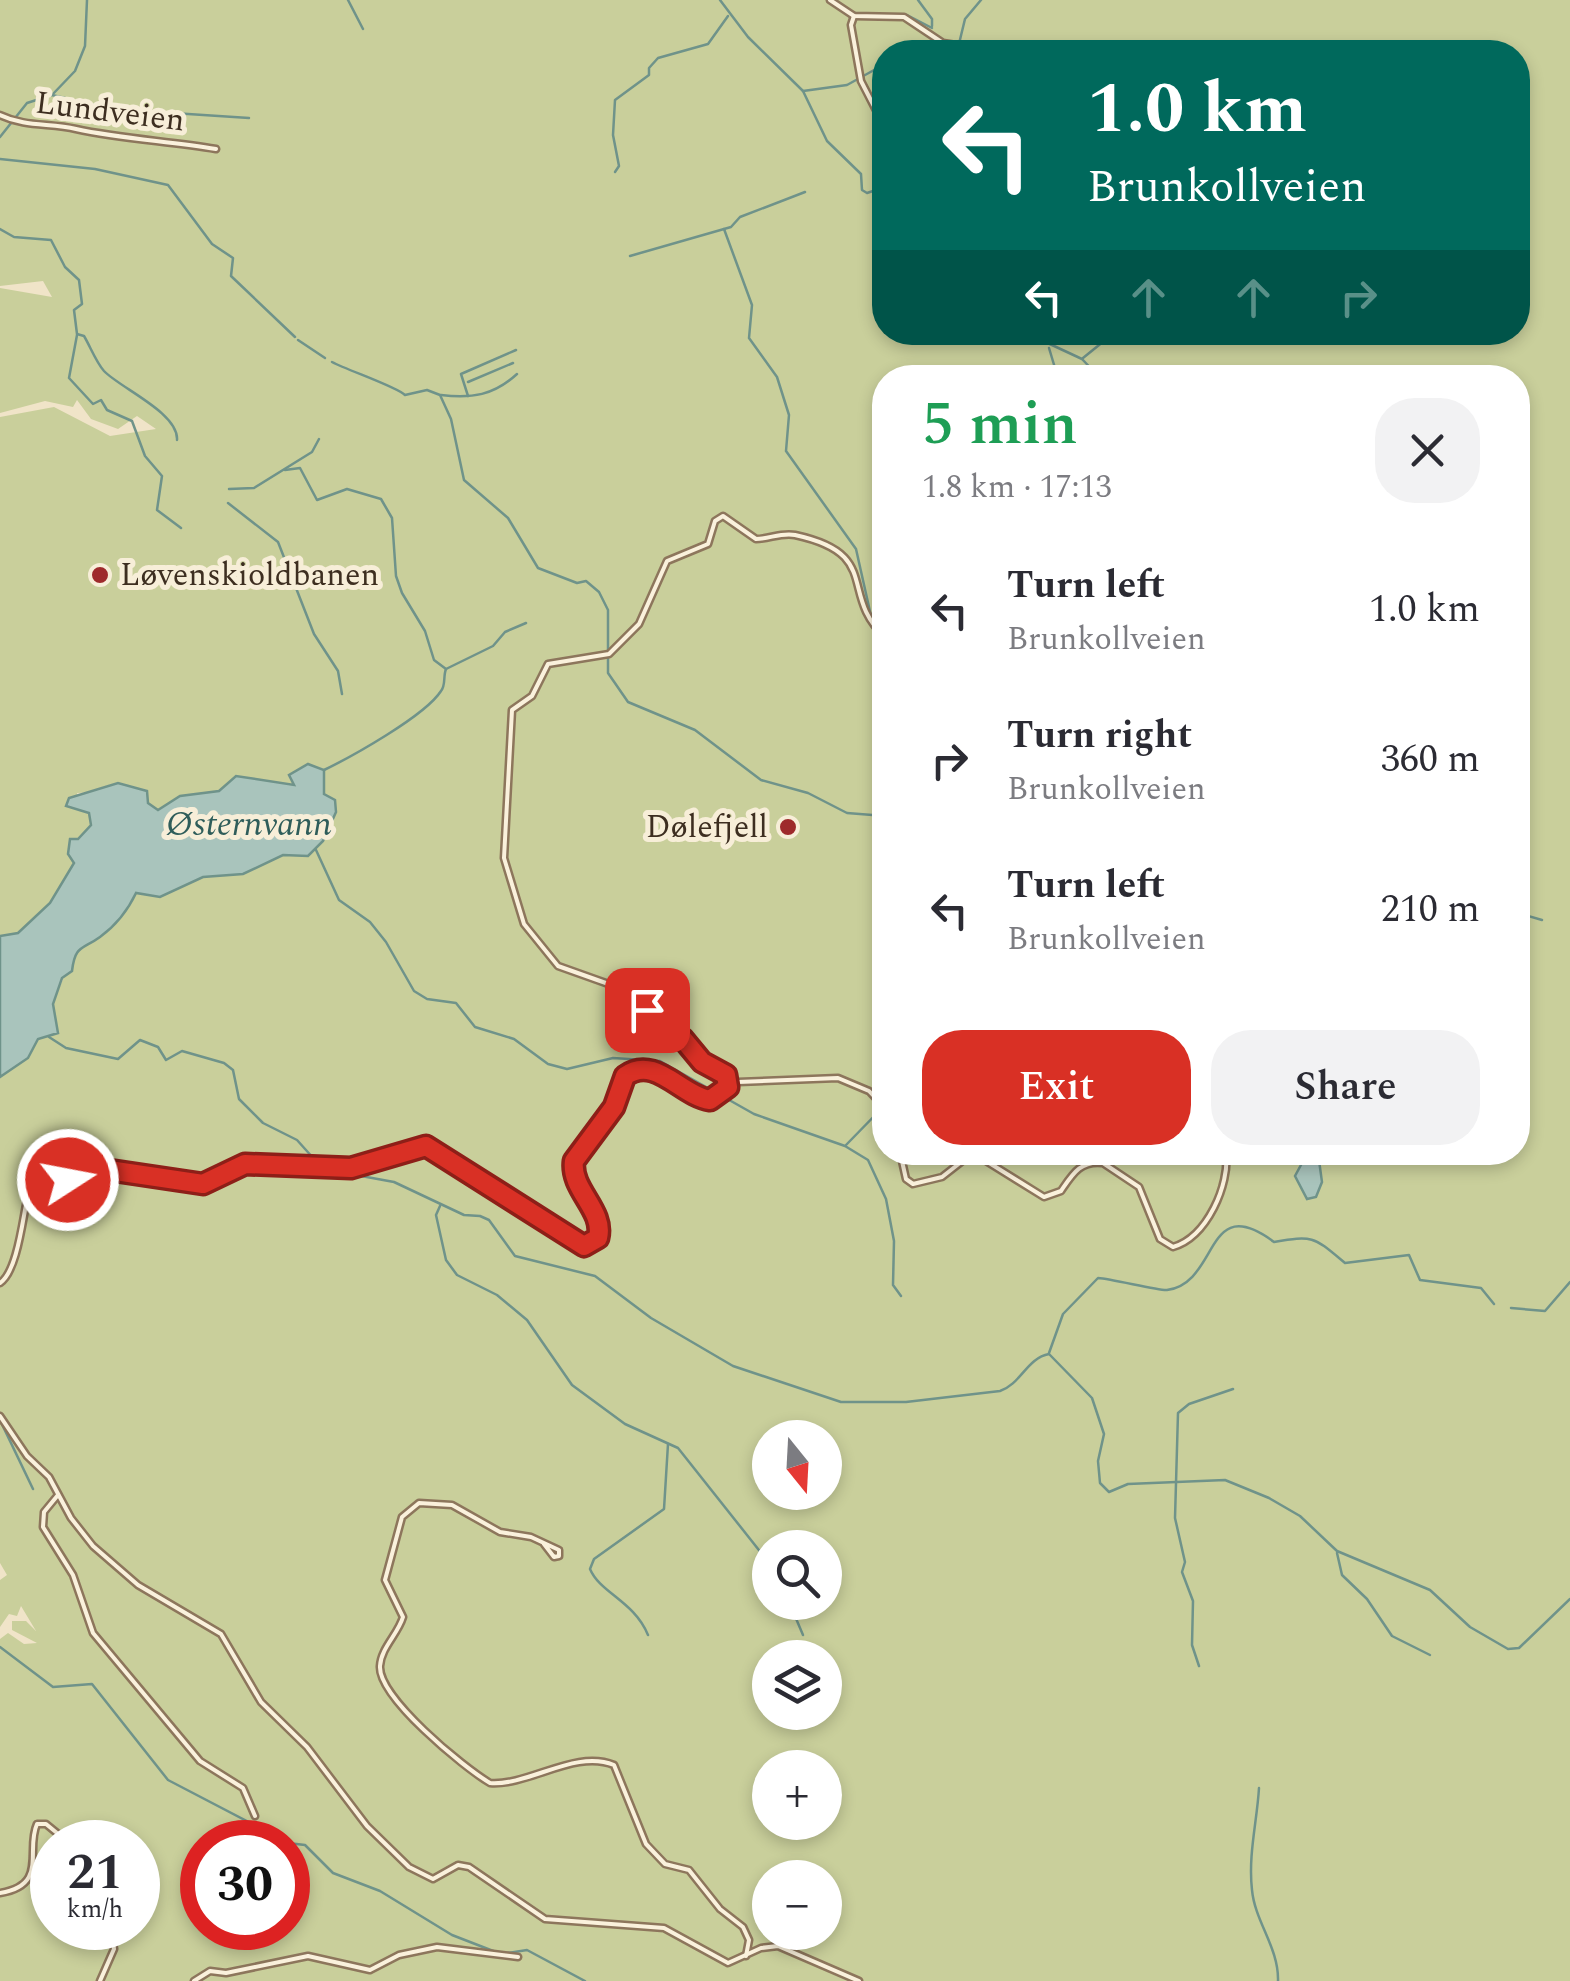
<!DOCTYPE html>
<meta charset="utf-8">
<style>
:root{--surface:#fff;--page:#f2f2f3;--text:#2b2b33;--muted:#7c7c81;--accent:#d93025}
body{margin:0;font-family:Spectral,serif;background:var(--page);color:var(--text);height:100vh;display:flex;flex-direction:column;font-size:38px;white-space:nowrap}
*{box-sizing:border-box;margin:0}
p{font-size:32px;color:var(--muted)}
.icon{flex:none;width:55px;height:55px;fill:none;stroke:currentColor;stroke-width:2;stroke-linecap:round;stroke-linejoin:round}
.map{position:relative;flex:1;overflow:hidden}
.sheet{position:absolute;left:872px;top:365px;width:658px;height:800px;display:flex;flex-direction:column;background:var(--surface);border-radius:40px;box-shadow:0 5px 15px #0003}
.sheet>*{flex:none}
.banner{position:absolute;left:872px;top:40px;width:658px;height:305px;border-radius:40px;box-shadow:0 5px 15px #0003;background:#00695c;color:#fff;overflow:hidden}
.needle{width:65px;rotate:162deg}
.fabs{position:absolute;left:752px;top:1420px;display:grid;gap:20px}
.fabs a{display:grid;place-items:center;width:90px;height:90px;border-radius:50%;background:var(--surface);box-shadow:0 5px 15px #0003;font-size:50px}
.speed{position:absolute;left:30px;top:1820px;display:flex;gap:20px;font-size:50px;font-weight:700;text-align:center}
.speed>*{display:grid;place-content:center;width:130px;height:130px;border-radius:50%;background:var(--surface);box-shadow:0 5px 15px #0003;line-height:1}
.speed small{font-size:25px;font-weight:400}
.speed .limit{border:15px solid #d22;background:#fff;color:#111}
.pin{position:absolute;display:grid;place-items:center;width:85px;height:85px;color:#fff;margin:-42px;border-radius:20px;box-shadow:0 5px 15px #0006}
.me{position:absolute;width:110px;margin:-55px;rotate:79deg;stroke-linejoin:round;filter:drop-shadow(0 0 8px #0008)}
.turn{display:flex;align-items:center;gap:35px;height:210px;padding:0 50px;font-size:45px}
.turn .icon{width:130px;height:130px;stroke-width:2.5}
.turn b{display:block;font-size:70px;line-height:85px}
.lanes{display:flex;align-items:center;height:95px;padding:0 50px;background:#0003;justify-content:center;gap:50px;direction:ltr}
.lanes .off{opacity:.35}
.round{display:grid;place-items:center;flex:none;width:105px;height:105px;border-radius:40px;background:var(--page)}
.headline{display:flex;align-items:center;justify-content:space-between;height:170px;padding:0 50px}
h1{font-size:60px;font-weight:600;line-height:75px;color:#1e9e55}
.primary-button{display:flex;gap:20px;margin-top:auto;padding:20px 50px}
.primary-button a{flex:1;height:115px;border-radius:40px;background:var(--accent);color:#fff;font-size:40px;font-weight:600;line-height:115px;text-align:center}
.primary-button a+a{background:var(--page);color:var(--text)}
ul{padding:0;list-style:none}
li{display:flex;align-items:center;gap:30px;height:150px;padding:0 50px}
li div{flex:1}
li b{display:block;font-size:38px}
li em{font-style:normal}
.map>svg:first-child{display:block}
.green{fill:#c9cf9b;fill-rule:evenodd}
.water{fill:#a9c4bc;stroke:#6f938a;stroke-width:2.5}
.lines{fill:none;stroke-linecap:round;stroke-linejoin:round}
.stream{stroke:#6f938a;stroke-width:2.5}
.minor-casing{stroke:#8d765c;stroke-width:9}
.minor{stroke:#faf1dc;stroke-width:4}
.route-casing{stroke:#8d1f18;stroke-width:25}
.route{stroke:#d93025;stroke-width:18}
.poi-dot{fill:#9e2a2b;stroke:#f7eed8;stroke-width:4}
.labels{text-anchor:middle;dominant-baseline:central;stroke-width:10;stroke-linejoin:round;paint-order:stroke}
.street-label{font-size:32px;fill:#3d2e20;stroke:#f7eed8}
.poi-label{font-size:32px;fill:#3d2e20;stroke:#f7eed8;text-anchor:start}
.water-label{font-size:35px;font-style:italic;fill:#2f5d5a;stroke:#f7eed8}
</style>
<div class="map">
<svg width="1570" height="1981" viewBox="0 0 1570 1981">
<rect width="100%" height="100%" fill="#f0e4c8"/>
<path class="green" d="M0 0H1570V1981H0V1639L8 1633 24 1644 37 1643 12 1630V1621H26L36 1631 21 1606 17 1616 9 1614 0 1627V1580L7 1575 0 1563V1077L28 1058 38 1039 57 1033 53 1004 73 954 115 923 136 893 141 890 161 896 203 877 243 874 283 855 308 856C324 845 336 820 335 800L324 794V770L290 785 236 776 219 791 180 796 157 810 118 783C102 785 94 793 77 793L80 809 89 813 91 825 78 839 74 863 50 903 17 933 0 936V417L54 407 110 436 156 429 137 416 118 429 91 419 77 400 73 407 45 401 0 413V288L52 297 43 281 0 286ZM885 52H1518V332H885ZM885 378H1518V1152L1318 1153 1322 1182 1303 1191 1300 1160 1308 1153 885 1152ZM770 1438H825V1492H770ZM770 1548H825V1602H770ZM770 1658H825V1712H770ZM770 1768H825V1822H770ZM52 1842H138V1928H52ZM202 1842H288V1928H202ZM770 1878H825V1932H770Z"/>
<g class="water">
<path d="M308 764 324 770V794L335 800 336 812 323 841 308 856 283 855 243 874 203 877 160 897 136 893C128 910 115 926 100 937 82 950 75 945 72 971L62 978 53 1004 58 1033 38 1039 28 1058 0 1077V936L18 933 50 903 74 863 68 854 70 839H78L91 825 89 813 66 806 69 798 118 783 147 791 148 803 158 810 180 796 219 791 236 776 294 785 289 775Z"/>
<polygon points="1308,1152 1318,1153 1322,1182 1316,1197 1307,1199 1295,1176"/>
</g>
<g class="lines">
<g class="stream">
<polyline points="348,0 363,29"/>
<polyline points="720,0 748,37 803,91 827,141 861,174 862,190 867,193 885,187"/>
<polyline points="918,0 932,19 932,26"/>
<polyline points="887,15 907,15 932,28"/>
<polyline points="957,52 965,19 981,0"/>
<polyline points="803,91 847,85 885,64"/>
<polyline points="52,95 112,109 249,118"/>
<polyline points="0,137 27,103 52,95 75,71 85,46 87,0"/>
<polyline points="0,159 95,169 168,185 212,244 233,258 231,276 295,337"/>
<polyline points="615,172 619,166 613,135 615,100 649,75 649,68 658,58 708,44 728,16"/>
<path d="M0 229 14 237 51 240 65 267 79 280 82 304 74 310 77 334 84 336C90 346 96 362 104 371 120 388 179 413 177 440"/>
<polyline points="724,229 752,305 749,338 777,377 789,415 786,451 856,549 871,616"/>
<polyline points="630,256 731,227 740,217 805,192"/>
<polyline points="1024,332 1082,359 1100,378"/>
<polyline points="77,335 69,378 93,404 101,400 107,410 132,421 145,456 162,476 157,510 181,528"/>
<polyline points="298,340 325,358"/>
<polyline points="1049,348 1058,378"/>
<polyline points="1083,358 1104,341 1130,332"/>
<path d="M332 362C347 370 397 387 405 395L427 390 440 395 451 419 464 480 508 518 538 568 577 583 586 581 599 592 608 610V673L628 702 695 730 761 780 808 793 847 813 885 816"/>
<polyline points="1497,378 1498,367"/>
<polyline points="468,382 513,363"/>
<path d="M441 395C472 399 494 395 517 374"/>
<polyline points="468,396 461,374 516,350"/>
<polyline points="285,470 300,468 317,500 347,489 381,499 392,518 396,576 402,593 425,631 434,660 446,669"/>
<polyline points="229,489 254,488 312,452 319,439"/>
<polyline points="228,503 278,542 314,634 338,671 342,694"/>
<polyline points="880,631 885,649"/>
<path d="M324 770C351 757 425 716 441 691 446 685 443 676 446 669L493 646 505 632 526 623"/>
<polyline points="316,850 339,900 370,922 386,942 414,991 427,999 456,1003 475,1027 514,1039 548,1064 567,1069 613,1058 660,1061 754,1114 845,1146 868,1160 886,1199 894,1241 893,1285 901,1296"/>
<polyline points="1518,913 1542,920"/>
<path d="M49 1037 66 1048 118 1059 140 1040 158 1047 166 1060 182 1051 224 1063 233 1070 239 1099 263 1123 297 1140 323 1169 394 1182 464 1215 480 1216 489 1220 515 1256 595 1276 651 1318 733 1366 841 1402H906L1000 1391C1021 1384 1027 1358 1049 1354"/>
<polyline points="846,1145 885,1105"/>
<polyline points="440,1206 436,1215 446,1260 457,1275 497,1295 527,1320 572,1385 625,1424 678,1448 770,1564"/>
<polyline points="1511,1308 1545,1311 1570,1282"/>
<path d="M1049 1353 1063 1314 1098 1278C1113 1279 1159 1291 1167 1290 1220 1283 1204 1190 1274 1242 1314 1235 1314 1237 1345 1263L1409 1255 1420 1280 1481 1288 1494 1304"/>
<polyline points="1050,1355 1092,1398 1104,1434 1098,1461 1100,1483 1109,1492 1128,1484 1225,1480 1269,1498 1300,1516 1337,1551 1430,1590 1470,1627 1508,1649 1519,1648 1570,1599"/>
<polyline points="0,1420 33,1489"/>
<polyline points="1337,1553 1342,1575 1367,1599 1392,1636 1430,1655"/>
<polyline points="789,1602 803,1635"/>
<path d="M648 1635C634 1601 600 1593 590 1569L594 1559 664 1509 668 1444"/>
<polyline points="0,1647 53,1687 92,1684 168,1780 287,1842"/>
<polyline points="1199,1666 1192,1645 1193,1601 1182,1572 1185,1562 1175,1518 1178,1413 1189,1404 1233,1389"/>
<path d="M1259 1788C1257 1822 1248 1855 1252 1890 1255 1922 1279 1948 1278 1981"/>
<polyline points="288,1843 305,1845 333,1873 380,1891 452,1935 501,1954 527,1950 585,1981"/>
</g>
<g class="minor-casing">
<g id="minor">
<polyline points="830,0 854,16 904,17 943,43 969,47 976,52"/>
<polyline points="854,16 851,25 861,81 880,118"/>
<path d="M0 115C25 127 49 123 76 129 122 139 169 141 216 149"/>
<polyline points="728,1087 738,1082 838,1078 869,1091 885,1108"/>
<path d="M900 1152 906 1179 913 1184 942 1177 965 1159 978 1156 1044 1197 1061 1191C1072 1175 1080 1160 1103 1163L1139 1187 1160 1239 1173 1247C1207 1237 1230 1185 1226 1152"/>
<path d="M0 1283C18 1271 23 1215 28 1195L48 1181H79L96 1170 203 1184 245 1164 351 1168 419 1145 456 1160 578 1245 594 1242 599 1224 574 1177V1161L614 1107 625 1076C655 1054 681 1096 711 1101L724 1094 728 1082 721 1070 702 1062 683 1039 617 987 558 966 524 924 504 858 512 710 532 696 548 664 609 654 639 624 667 561 708 544 715 521 723 516 756 539C769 539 782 532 795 535 883 554 838 594 885 637"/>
<polyline points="0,1416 27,1456 49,1477 71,1518 93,1546 138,1585 221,1634 261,1702 307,1747 367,1826 409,1867 433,1879 458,1865 469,1867 545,1919 664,1928 728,1963 761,1948 778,1946 859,1981"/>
<polyline points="58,1495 44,1512 43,1527 73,1575 93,1633 200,1761 243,1788 255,1816"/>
<path d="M544 1544 554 1557 559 1556V1550L531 1537 500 1532 452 1505 419 1503 402 1517 385 1580 403 1617C398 1634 381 1648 380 1666 378 1697 463 1767 490 1783 529 1786 575 1749 614 1765L646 1844 665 1864 689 1870 720 1909 743 1927 749 1940 746 1956"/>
<path d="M0 1893C49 1885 25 1850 37 1824H46L68 1842"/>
<polyline points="100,1981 114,1949 111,1928"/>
<polyline points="194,1981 210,1971 226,1973 308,1956 370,1970 399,1955 437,1947 518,1957"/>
</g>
</g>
<use href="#minor" class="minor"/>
</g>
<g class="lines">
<g class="route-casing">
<path id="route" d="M68 1180H79L102 1169 203 1184 245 1164 351 1168 426 1146 584 1246 598 1238C605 1210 570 1190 574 1161L614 1107 625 1076C655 1054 681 1096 710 1100L728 1087 726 1075 702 1062 683 1039 647 1010"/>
</g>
<use href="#route" class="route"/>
</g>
<g class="poi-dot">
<circle cx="100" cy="575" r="10"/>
<circle cx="788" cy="827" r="10"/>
</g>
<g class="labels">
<g class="street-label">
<text transform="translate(110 112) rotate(7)">Lundveien</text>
</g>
<g class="poi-label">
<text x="120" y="575">Løvenskioldbanen</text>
<text x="768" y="827" text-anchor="end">Dølefjell</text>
</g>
<g class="water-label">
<text x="249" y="824">Østernvann</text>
</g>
</g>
</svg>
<div class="fabs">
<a><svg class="needle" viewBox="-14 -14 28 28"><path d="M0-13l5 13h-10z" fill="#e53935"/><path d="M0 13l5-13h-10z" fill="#7c7c81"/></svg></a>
<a><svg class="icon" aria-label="search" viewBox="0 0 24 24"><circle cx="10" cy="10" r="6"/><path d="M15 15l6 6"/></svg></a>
<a><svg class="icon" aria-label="layers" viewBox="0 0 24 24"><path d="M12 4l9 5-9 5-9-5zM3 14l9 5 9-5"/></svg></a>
<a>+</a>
<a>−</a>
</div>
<div class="speed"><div>21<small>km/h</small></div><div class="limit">30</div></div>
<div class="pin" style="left:647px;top:1010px;background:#d93025"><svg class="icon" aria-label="arrive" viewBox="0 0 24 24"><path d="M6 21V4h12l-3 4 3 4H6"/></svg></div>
<svg class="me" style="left:68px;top:1180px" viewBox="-20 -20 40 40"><circle r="17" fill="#d93025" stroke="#fff" stroke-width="3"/><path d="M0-11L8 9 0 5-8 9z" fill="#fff"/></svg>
<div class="banner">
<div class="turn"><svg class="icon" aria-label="left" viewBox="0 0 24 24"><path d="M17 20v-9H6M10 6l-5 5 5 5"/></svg><div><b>1.0 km</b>Brunkollveien</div></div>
<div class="lanes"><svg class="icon" aria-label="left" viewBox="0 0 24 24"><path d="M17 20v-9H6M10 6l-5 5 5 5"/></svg><svg class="icon off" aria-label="ahead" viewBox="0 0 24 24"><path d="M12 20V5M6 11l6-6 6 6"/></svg><svg class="icon off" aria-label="ahead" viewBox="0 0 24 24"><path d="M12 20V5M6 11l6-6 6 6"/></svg><svg class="icon off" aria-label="right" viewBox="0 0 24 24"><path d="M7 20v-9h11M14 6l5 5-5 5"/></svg></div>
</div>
<section class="sheet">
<div class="headline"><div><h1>5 min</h1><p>1.8 km · 17:13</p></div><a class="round"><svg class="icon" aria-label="close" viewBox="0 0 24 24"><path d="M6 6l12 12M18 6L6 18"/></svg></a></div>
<ul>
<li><svg class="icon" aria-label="left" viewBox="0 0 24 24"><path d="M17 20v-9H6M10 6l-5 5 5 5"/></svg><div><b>Turn left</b><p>Brunkollveien</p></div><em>1.0 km</em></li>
<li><svg class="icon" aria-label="right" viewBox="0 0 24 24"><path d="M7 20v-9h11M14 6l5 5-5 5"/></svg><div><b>Turn right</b><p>Brunkollveien</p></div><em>360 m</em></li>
<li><svg class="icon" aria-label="left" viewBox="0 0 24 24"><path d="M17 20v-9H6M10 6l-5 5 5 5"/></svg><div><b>Turn left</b><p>Brunkollveien</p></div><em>210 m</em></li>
</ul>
<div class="primary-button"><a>Exit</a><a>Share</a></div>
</section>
</div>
